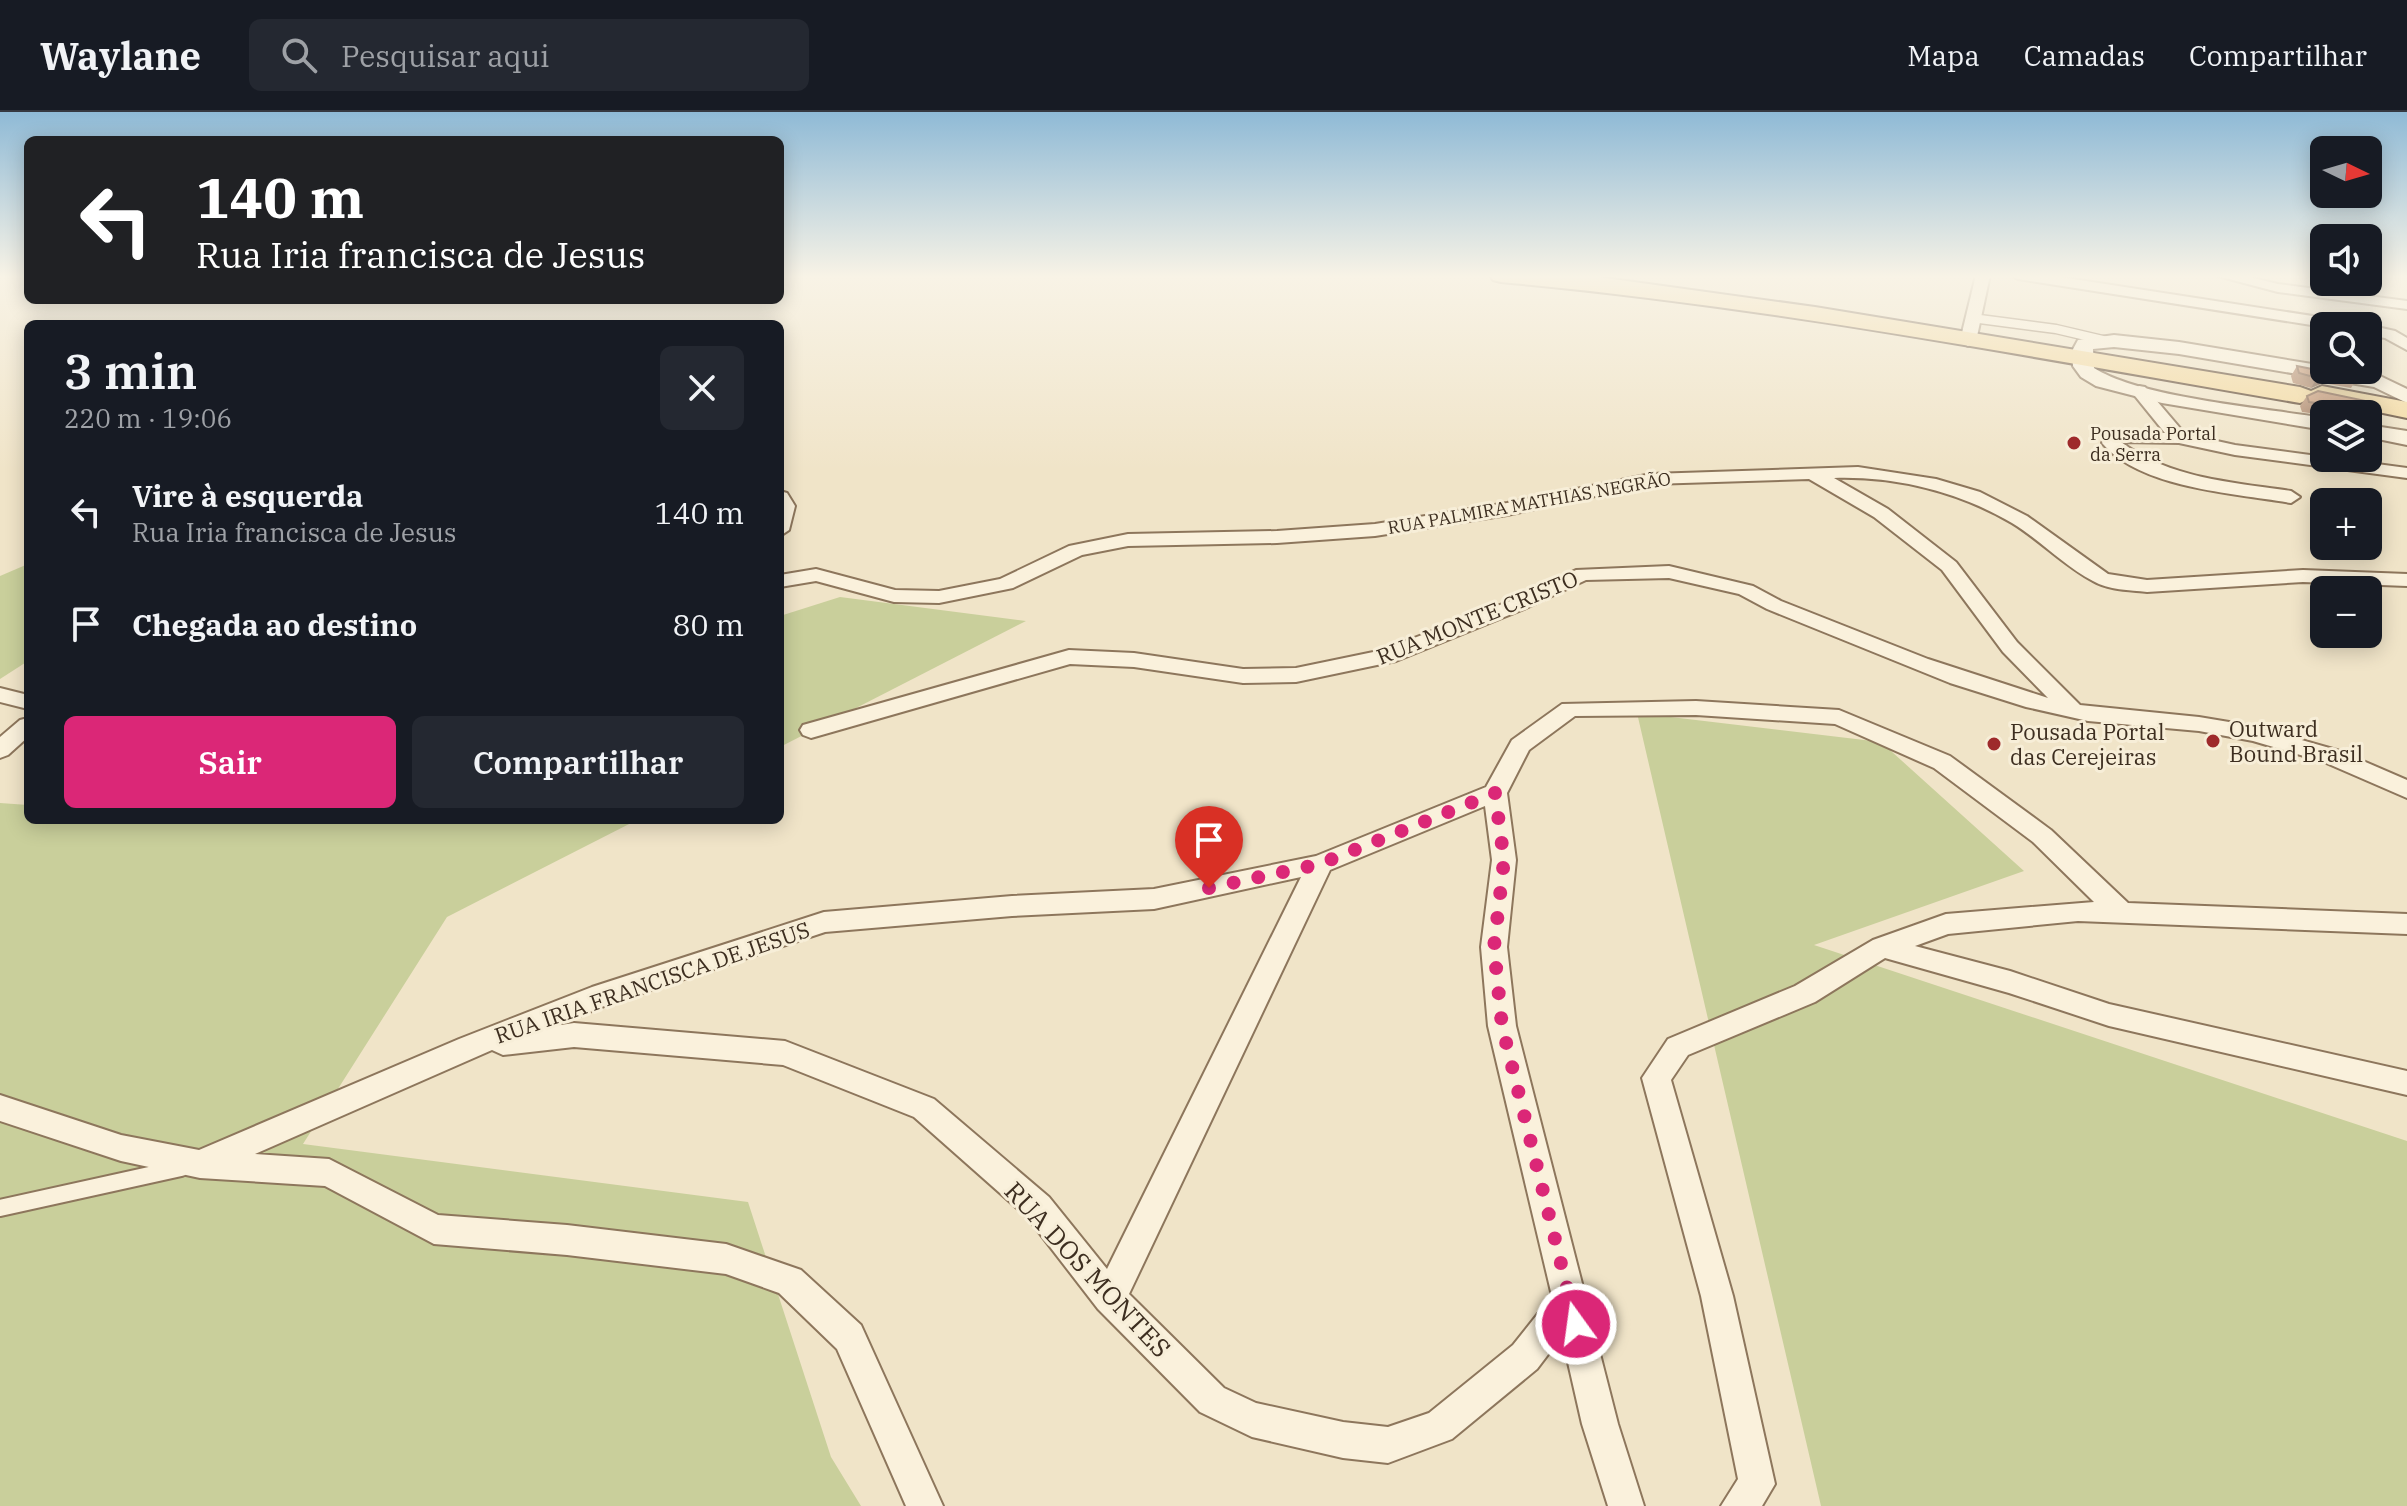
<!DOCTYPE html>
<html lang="pt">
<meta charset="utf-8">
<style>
:root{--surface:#171b24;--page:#242831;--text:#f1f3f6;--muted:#9ea1a6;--line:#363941;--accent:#db2777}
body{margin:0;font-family:"IBM Plex Serif",serif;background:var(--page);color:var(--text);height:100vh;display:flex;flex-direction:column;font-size:30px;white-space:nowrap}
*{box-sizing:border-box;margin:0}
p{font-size:26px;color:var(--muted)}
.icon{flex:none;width:44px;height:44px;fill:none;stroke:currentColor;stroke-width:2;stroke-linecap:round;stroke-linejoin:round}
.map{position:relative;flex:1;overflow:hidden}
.drawer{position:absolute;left:24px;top:208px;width:760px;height:504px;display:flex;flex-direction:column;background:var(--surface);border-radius:12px;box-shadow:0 4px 20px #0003}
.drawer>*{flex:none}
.banner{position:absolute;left:24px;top:24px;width:760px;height:168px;border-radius:12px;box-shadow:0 4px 20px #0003;background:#202124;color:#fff;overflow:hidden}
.needle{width:52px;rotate:95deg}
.buttons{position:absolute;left:2310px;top:24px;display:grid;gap:16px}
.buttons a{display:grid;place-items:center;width:72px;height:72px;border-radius:12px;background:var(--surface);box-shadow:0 4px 20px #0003;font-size:40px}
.pin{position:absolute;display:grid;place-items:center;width:68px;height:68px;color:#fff;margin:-82px -34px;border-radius:50% 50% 50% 0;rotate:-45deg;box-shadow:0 0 8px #0007}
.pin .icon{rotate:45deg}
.me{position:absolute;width:88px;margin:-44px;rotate:346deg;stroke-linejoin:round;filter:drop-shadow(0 0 6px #0008)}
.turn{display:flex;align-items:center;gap:28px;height:168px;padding:0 40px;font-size:36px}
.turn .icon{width:104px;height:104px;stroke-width:2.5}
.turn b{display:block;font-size:56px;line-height:68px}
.round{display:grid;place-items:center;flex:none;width:84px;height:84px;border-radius:12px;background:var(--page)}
.overview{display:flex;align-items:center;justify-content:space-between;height:136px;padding:0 40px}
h1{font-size:48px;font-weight:600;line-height:60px}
.action{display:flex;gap:16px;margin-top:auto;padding:16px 40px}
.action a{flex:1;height:92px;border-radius:12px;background:var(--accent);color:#fff;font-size:32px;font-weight:600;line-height:92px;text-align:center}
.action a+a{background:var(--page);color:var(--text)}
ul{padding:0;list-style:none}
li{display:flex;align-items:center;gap:24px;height:112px;padding:0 40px}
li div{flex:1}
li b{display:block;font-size:30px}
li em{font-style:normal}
header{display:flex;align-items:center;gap:48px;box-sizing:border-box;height:112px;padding:0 40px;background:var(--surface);border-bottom:2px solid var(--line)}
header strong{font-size:38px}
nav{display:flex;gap:44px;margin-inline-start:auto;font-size:28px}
.search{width:560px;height:72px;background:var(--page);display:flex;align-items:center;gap:20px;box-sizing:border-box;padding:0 28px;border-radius:12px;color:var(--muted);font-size:30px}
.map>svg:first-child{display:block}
.green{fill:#c9cf9b}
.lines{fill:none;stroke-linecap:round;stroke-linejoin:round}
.service-far1-casing{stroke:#8d765c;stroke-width:11}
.service-casing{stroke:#8d765c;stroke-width:20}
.minor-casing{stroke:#8d765c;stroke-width:4}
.tertiary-casing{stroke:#8d765c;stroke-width:4}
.primary-casing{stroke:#5b4430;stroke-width:4}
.service-far1{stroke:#faf1dc;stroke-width:8}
.service{stroke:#faf1dc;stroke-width:16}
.minor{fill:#faf1dc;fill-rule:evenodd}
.tertiary{fill:#faf1dc;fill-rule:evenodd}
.primary{fill:#f3d9a0;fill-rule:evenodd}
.wall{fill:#b2896c}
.shaded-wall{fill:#916f58}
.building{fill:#cf9f7d;stroke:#916f58;stroke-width:2}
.route{stroke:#db2777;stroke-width:14;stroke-dasharray:0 25.2}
.poi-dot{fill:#9e2a2b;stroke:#f7eed8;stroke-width:3}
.labels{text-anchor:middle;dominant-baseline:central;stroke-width:6;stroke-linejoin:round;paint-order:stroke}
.far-poi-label{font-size:18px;fill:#3d2e20;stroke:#f7eed8;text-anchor:start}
.far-street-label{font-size:18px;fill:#3d2e20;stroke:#f7eed8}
.street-label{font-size:22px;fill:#3d2e20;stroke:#f7eed8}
.poi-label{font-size:22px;fill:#3d2e20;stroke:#f7eed8;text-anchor:start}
.near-street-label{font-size:26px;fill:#3d2e20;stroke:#f7eed8}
</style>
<header>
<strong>Waylane</strong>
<div class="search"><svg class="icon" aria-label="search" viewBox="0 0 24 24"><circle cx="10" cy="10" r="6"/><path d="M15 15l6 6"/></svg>Pesquisar aqui</div>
<nav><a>Mapa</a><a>Camadas</a><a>Compartilhar</a></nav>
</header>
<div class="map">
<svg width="2407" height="1394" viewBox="0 0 2407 1394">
<rect width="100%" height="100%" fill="#f0e4c8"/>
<g class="green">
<polygon points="28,452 28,549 0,567 0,464"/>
<polygon points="840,485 1026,509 780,635 780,504"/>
<polygon points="1637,601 1881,630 2024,759 1814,833 2407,1029 2407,1394 1821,1394"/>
<polygon points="0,691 28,693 28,708 637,708 447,805 303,1032 748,1090 831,1345 861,1394 0,1394"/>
</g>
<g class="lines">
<g class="service-far1-casing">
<polyline id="service-far1" points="1972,206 2056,217 2107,229"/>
</g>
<g class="service-casing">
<polyline id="service" points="0,1096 181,1056"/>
</g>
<g class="minor-casing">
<g id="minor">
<polygon points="1976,163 1990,163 1976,229 1968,234 1960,229"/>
<polygon points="2011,163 2047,163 2345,209 2353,214 2324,215 2018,167"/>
<polygon points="2214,163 2241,163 2278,172 2407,189 2407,197 2278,180"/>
<polygon points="2368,213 2395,219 2407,226 2407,238 2385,226 2368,223 2368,214 2365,214"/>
<path d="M2139 274 2145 275 2185 322 2235 333 2407 356V366L2235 343 2179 331 2121 330C2171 367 2232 370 2291 379L2300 385 2291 391C2235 381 2141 377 2102 331L2107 321 2113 320 2165 321 2131 279Z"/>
<path d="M1858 355 1936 367 1980 380 2027 404 2108 462 2147 468 2303 458 2407 462V474L2303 470 2147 480C2130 478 2108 478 2093 469 2064 454 2040 428 2012 411 1959 380 1896 364 1834 366L1888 397 1956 450 2017 530 2080 593 2199 605 2253 614 2340 639 2407 668V686L2324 650 2253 629 2199 619 2088 609 2026 595 1950 571 1767 497 1739 482 1669 466 1586 468 1524 497 1396 549 1296 570 1243 571 1134 555 1070 552 811 626 803 623 800 618 803 613 1069 538 1134 541 1243 557 1296 556 1383 538 1510 489 1576 458 1669 454 1753 474 1781 489 1928 547 2048 586 2003 540 1942 458 1874 405 1809 367 1651 372 1507 403 1375 424 1277 431 1128 434 1082 443 1013 476 939 491 894 490 816 469 780 475V463L816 457 895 478 939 479 1000 467 1069 434 1128 422 1277 419 1375 412 1507 391 1651 362Z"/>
<polygon points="780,379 787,381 795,394 789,418 780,424"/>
<polygon points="0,576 28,583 28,597 0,590"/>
<path d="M1696 589 1839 598 1950 644 2051 718 2128 791 2407 802V822L2078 809 1948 822 1915 834 2010 859 2109 892 2407 959V983L2109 914 2009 881 1885 846 1815 890 1688 943 1671 968 1733 1184 1775 1372 1762 1394H1721L1738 1367 1701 1184 1642 966 1668 927 1795 874 1873 828 1946 802 2094 790 2033 730 1934 656 1835 612 1696 603 1575 604 1529 638 1507 681 1516 748 1507 835 1516 914 1618 1312 1644 1394H1608L1582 1312 1562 1224 1537 1257 1452 1327 1388 1351 1343 1346 1252 1325 1200 1300 1098 1197 1027 1105 914 1005 783 953 574 935 503 943 492 938 255 1042 329 1047 438 1103 567 1113 726 1132 801 1158 861 1213 943 1394H906L837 1237 779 1181 726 1162 567 1143 434 1132 325 1074 200 1066 121 1049 0 1009V983L121 1023 199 1038 459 927 592 875 824 800 1012 784 1154 777 1316 744 1486 675 1512 628 1562 592ZM1485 694 1492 748 1481 835 1488 914 1552 1184 1513 1233 1429 1301 1388 1315 1343 1310 1256 1291 1224 1276 1129 1182 1330 758ZM1301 765 1107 1157 1049 1085 934 987 785 929 574 911 554 914 612 891 825 820 1012 804 1154 797Z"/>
<polygon points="28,606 28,625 8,643 0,646 0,625 20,608"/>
</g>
</g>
<g class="tertiary-casing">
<g id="tertiary">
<path d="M2114 223 2179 230 2324 254V258L2380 264 2407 277V291L2374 275 2179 242 2114 235 2093 237 2094 256C2141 286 2265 296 2324 306V318L2162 291 2096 274 2081 265 2073 254 2072 239 2078 228Z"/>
<polygon points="2368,313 2407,319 2407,333 2368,325"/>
</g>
</g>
<g class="primary-casing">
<path id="primary" d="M1490 163 1591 164 1815 195 2300 275 2311 279 2322 274 2407 290V306L2311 286 2300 291C2035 246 1769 194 1501 170L1493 168Z"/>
</g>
<use href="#service-far1" class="service-far1"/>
<use href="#service" class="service"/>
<use href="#minor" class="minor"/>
<use href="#tertiary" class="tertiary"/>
<use href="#primary" class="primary"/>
</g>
<g class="wall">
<polygon points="2297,254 2357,266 2351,276 2323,271 2311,276 2293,271 2291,264"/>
<polygon points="2318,279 2366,289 2372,304 2368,310 2368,302 2324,303 2302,300 2300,294 2307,284"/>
</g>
<polygon class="shaded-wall" points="2329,261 2323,271 2311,276 2317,266"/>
<g class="building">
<polygon points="2297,254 2357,266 2329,261 2317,266 2299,261"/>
<polygon points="2318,279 2366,289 2372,304 2368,304 2368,302 2358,302 2334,298 2331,293 2309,290 2307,284"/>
</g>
<linearGradient id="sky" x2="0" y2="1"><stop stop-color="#8fbad6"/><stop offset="0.46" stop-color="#f8f3e6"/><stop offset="1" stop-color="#f8f3e6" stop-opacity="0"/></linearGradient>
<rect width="2407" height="358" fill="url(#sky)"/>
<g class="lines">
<polyline class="route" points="1209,776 1320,752 1495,681 1504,748 1494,835 1502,914 1576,1212"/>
</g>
<g class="poi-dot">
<circle cx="2074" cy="331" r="8"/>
<circle cx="2213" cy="629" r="8"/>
<circle cx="1994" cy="632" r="8"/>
</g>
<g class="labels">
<g class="far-poi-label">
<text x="2090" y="321">Pousada Portal<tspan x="2090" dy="21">da Serra</tspan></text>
</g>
<g class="far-street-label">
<text transform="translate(1529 391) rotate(-10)">RUA PALMIRA MATHIAS NEGRÃO</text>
</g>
<g class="street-label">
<text transform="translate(1477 505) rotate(-22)">RUA MONTE CRISTO</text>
<text transform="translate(652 870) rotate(-19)">RUA IRIA FRANCISCA DE JESUS</text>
</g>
<g class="poi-label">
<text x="2229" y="616">Outward<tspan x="2229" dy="25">Bound Brasil</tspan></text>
<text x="2010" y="619">Pousada Portal<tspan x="2010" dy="25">das Cerejeiras</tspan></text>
</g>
<g class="near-street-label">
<text transform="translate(1088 1157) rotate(47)">RUA DOS MONTES</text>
</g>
</g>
</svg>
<div class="buttons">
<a><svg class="needle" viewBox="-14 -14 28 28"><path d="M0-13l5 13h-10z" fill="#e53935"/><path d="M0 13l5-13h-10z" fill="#9ea1a6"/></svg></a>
<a><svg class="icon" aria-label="sound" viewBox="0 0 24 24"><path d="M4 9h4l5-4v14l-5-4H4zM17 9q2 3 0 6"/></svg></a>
<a><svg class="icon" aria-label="search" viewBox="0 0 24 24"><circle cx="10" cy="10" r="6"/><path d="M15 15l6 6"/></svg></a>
<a><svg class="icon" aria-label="layers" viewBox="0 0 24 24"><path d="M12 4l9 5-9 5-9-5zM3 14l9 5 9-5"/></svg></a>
<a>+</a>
<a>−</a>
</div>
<div class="pin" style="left:1209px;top:776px;background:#d93025"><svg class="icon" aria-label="arrive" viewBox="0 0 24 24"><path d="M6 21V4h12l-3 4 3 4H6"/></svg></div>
<svg class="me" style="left:1576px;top:1212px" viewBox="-20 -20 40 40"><circle r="17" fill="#db2777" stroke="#fff" stroke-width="3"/><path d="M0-11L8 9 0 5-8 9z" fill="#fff"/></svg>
<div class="banner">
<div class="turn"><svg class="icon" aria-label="left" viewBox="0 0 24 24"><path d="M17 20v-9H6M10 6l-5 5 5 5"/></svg><div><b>140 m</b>Rua Iria francisca de Jesus</div></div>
</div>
<section class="drawer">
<div class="overview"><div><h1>3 min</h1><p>220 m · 19:06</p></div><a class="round"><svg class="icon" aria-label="close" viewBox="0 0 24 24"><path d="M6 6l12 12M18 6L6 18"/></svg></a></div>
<ul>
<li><svg class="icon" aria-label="left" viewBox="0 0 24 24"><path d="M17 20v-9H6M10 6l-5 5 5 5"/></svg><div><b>Vire à esquerda</b><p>Rua Iria francisca de Jesus</p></div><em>140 m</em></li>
<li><svg class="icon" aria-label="arrive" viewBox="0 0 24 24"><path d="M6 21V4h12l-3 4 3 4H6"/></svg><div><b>Chegada ao destino</b></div><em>80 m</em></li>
</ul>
<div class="action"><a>Sair</a><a>Compartilhar</a></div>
</section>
</div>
